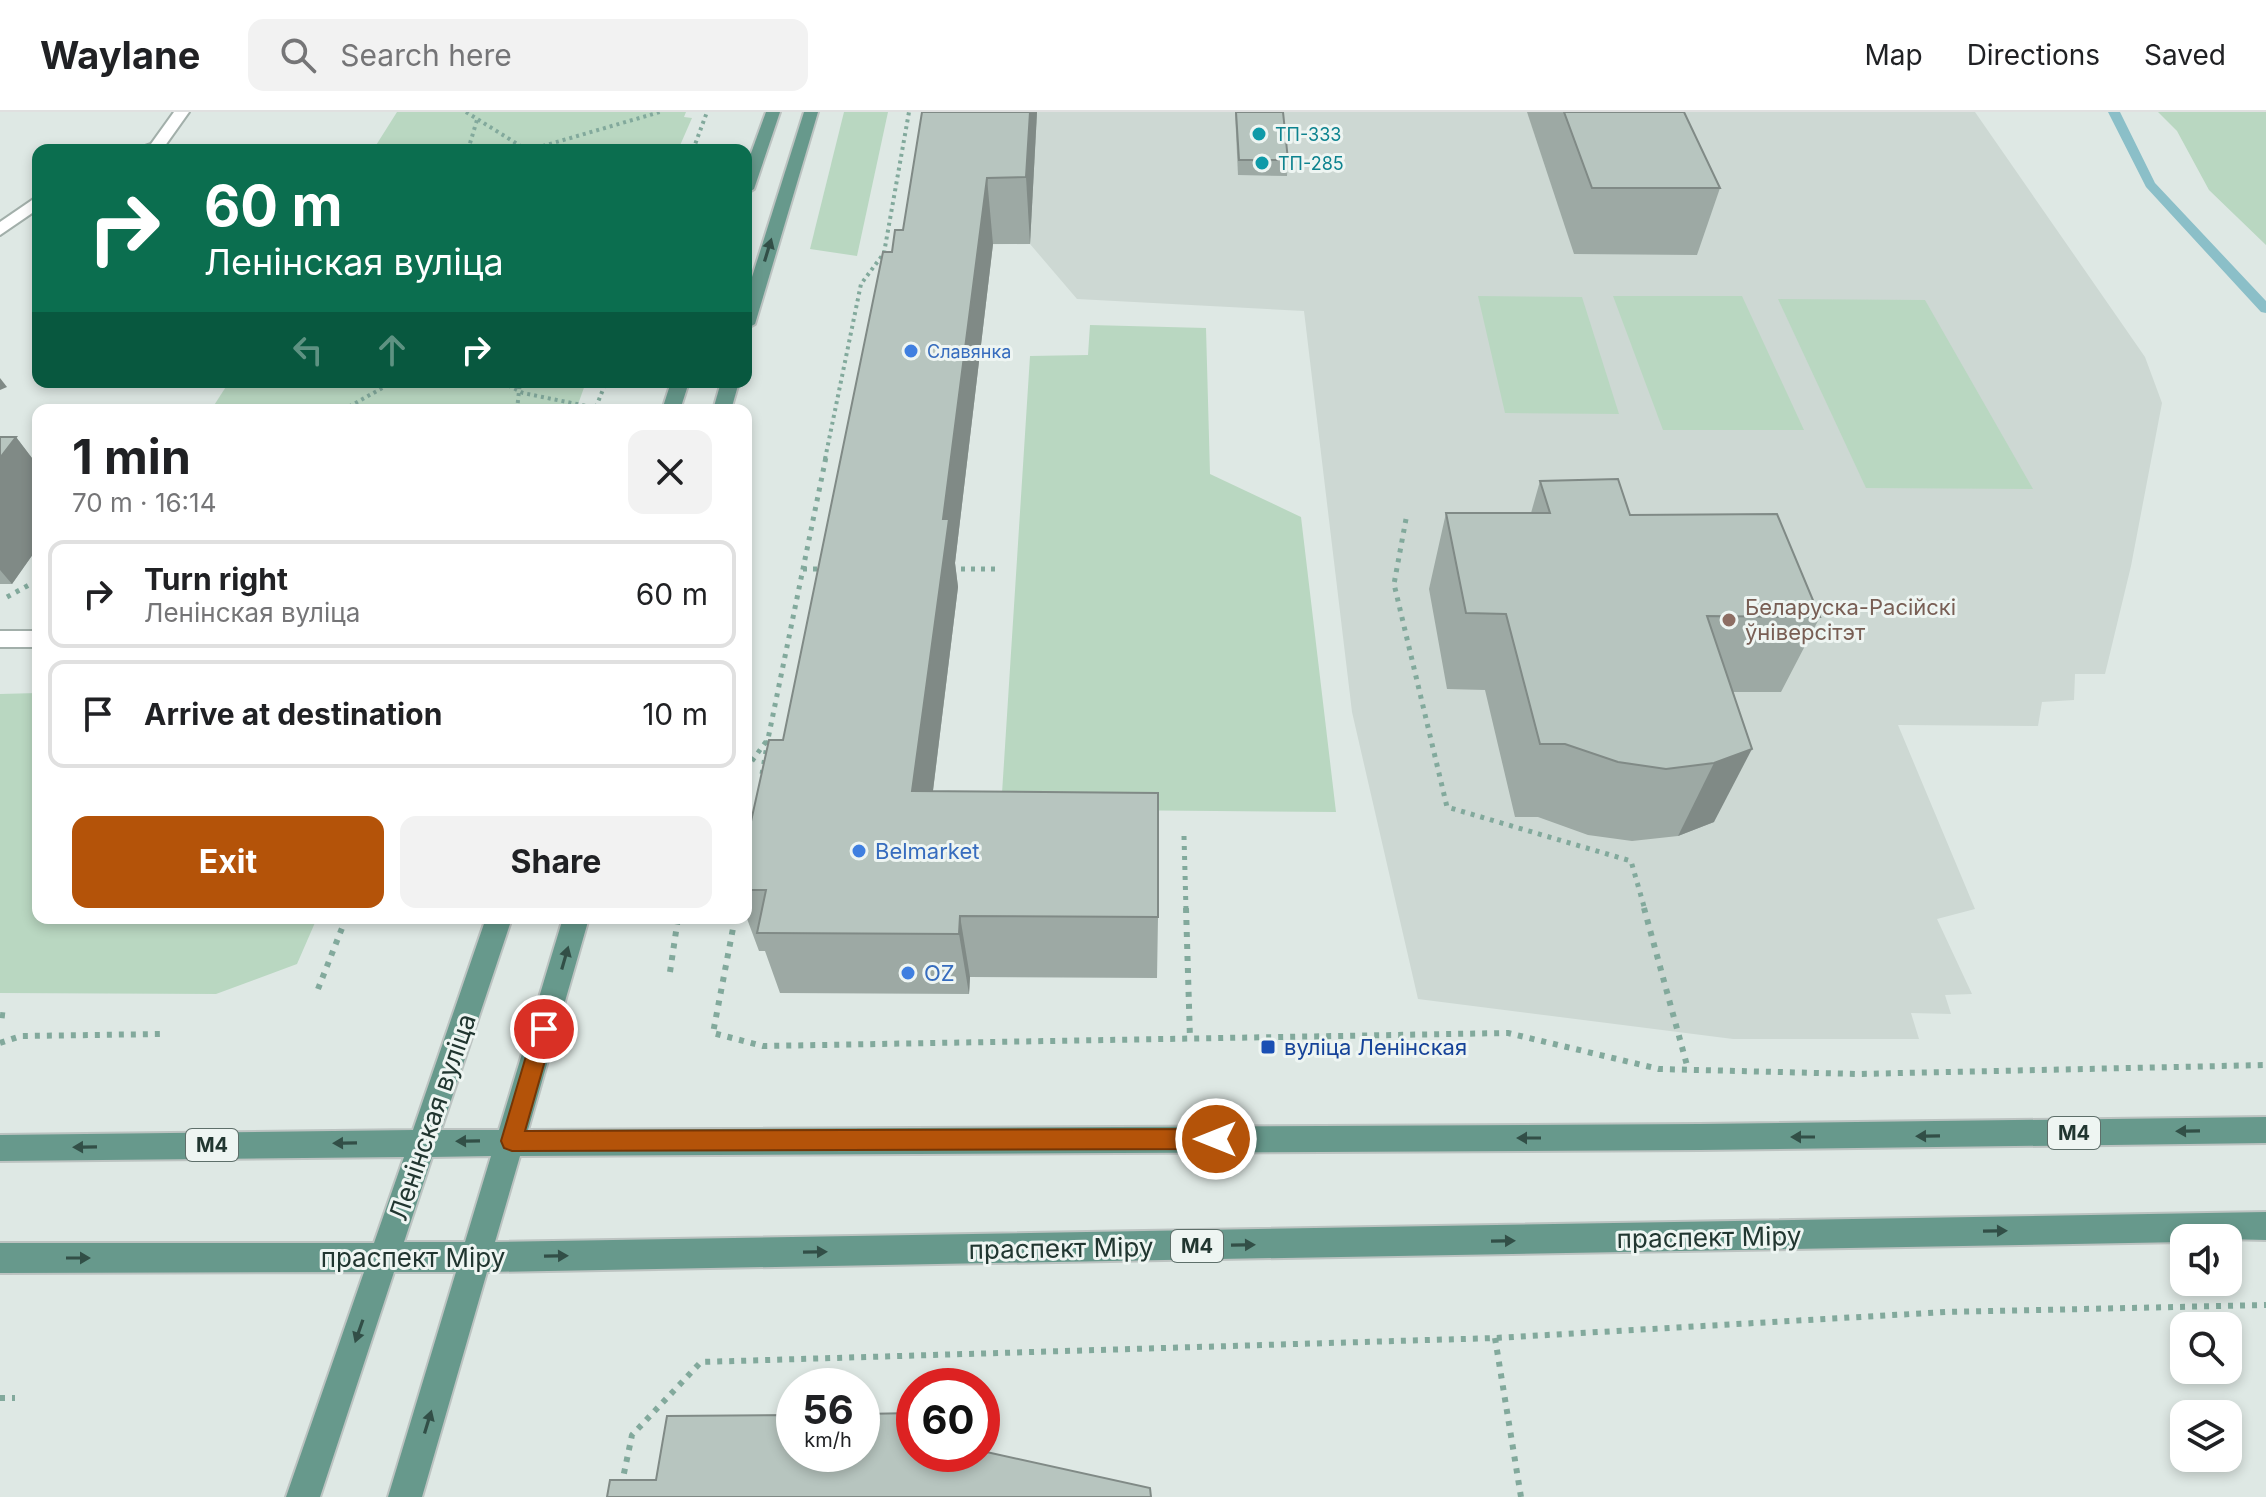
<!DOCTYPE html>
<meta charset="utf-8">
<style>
:root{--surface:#fff;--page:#f2f2f2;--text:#202124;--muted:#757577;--line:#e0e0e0;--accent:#b45309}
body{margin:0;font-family:Inter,sans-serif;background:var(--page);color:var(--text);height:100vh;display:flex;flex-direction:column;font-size:30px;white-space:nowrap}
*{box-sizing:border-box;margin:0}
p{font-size:26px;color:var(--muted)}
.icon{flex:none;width:44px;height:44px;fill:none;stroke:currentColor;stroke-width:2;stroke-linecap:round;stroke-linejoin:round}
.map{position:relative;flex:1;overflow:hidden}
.panel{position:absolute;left:32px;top:292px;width:720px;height:520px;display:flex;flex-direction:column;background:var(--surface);border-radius:16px;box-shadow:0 4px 12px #0003}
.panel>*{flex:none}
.hud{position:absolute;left:32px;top:32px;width:720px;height:244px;border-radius:16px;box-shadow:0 4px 12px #0003;background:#0b6e4f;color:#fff;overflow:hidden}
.tools{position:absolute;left:2170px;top:1112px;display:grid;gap:16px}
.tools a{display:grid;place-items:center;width:72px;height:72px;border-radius:16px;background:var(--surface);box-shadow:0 4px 12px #0003;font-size:40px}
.speed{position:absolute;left:776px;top:1256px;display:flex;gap:16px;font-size:40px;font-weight:700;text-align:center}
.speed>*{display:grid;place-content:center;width:104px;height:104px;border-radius:50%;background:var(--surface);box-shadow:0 4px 12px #0003;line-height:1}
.speed small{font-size:20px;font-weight:400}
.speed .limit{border:12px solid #d22;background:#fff;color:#111}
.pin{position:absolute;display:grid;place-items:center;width:68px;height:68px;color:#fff;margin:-34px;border:4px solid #fff;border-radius:50%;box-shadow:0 2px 8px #0007}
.me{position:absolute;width:88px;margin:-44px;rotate:270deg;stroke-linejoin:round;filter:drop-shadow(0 0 6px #0008)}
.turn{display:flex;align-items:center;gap:28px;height:168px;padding:0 40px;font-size:36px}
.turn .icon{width:104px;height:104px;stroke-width:2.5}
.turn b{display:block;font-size:56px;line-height:68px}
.lanes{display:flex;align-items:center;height:76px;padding:0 40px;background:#0003;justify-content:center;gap:40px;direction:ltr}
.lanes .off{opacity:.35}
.round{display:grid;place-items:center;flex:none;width:84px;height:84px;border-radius:16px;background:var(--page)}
.head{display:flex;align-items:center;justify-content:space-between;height:136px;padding:0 40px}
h1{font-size:48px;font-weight:700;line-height:60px}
.cta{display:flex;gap:16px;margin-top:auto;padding:16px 40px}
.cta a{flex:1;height:92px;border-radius:16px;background:var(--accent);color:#fff;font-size:32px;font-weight:700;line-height:92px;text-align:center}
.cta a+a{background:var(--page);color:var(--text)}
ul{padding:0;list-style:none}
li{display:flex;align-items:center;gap:24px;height:108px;margin:0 16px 12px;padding:0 24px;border:4px solid var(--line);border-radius:16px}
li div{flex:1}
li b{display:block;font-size:30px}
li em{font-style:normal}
header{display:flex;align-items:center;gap:48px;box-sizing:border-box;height:112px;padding:0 40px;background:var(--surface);border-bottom:2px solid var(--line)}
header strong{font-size:38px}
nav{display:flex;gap:44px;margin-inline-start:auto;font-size:28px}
.search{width:560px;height:72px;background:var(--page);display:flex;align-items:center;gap:20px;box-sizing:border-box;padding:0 28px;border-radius:16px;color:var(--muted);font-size:30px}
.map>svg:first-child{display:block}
.built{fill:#cdd8d3}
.green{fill:#b9d7c1}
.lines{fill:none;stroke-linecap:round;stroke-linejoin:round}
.stream{fill:#8bbfc8;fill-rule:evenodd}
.lane-casing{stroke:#a2afaa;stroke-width:4}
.primary-casing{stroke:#bcc3c1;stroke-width:4}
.path-far2{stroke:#82a99c;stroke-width:4;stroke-dasharray:3 4;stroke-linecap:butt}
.path-far1{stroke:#82a99c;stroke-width:5;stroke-dasharray:4 6;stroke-linecap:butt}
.path{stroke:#82a99c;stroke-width:6;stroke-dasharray:5 7;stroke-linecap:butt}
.lane{fill:#fff;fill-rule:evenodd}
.primary{fill:#67998c;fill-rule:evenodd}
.wall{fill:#9da9a4}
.shaded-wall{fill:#808a86}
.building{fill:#b7c5bf;stroke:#808a86;stroke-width:2}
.oneway{fill:#324f47}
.route{fill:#b45309;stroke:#753606;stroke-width:2}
.culture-dot{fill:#0f9aa8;stroke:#eef5f2;stroke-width:3}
.shop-dot{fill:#3f7fe0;stroke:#eef5f2;stroke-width:3}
.education-dot{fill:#8d6e63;stroke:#eef5f2;stroke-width:3}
.transit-dot{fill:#1a4fb4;stroke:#eef5f2;stroke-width:3}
.labels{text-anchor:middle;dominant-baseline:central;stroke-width:6;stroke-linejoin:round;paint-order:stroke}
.far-culture-label{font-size:18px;fill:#0d838f;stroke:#eef5f2;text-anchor:start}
.far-shop-label{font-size:18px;fill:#366cbe;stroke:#eef5f2;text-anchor:start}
.shield{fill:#eef5f2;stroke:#5e6f6a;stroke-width:2}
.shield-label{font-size:20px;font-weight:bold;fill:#213630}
.education-label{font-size:22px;fill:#785e54;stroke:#eef5f2;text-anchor:start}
.shop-label{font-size:22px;fill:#366cbe;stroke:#eef5f2;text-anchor:start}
.transit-label{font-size:22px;fill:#164399;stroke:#eef5f2;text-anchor:start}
.near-street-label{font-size:26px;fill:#213630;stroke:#eef5f2}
</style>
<header>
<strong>Waylane</strong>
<div class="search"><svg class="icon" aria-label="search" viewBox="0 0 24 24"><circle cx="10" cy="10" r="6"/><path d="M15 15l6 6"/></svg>Search here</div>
<nav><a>Map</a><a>Directions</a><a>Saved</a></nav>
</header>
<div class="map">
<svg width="2266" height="1385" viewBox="0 0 2266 1385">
<rect width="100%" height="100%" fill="#dee8e4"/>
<polygon class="built" points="939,0 1975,0 2145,245 2162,291 2131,454 2105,562 2075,562 2074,588 2042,590 2038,614 1898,613 1975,797 1937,807 1972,882 1945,883 1951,902 1911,901 1919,927 1733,927 1418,887 1352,600 1304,199 1077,187 1030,132 920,133"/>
<g class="green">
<polygon points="397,0 686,0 684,5 692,6 678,38 373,38"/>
<polygon points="844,0 888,0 857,144 810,137"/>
<polygon points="2158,0 2266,0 2266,133 2209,78 2177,19"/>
<polygon points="1478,184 1582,185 1619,302 1505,301"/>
<polygon points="1613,184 1742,184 1804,318 1663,318"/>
<polygon points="1778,187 1925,188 2033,377 1866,376"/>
<polygon points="1090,213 1206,216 1210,362 1301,405 1336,700 1001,697 1030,244 1088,243"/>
<polygon points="229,270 586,270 576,298 211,298"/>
<polygon points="38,581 38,806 317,806 297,852 216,882 0,881 0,582"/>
</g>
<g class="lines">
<polygon class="stream" points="2108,0 2120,0 2155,71 2266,189 2266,201 2261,200 2146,75"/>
<g class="lane-casing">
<g id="lane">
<polygon points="174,0 189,0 162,38 134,38 151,32"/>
<polygon points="38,84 38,97 0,123 0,110"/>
<rect x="0" y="519" width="38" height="16"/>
</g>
</g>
<g class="primary-casing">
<g id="primary">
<polygon points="766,0 780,0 754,77 746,82 746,55"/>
<polygon points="804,0 818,0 755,212 746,217 746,184"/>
<polygon points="671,270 689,270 680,298 662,298"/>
<polygon points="721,270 739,270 731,298 713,298"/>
<path d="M486 806H512L441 1018H499L563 806H589L528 1018 1700 1012 2266 1005V1031L1700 1038 520 1044 495 1130 2266 1100V1128L2184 1126V1130L487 1160 422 1385H388L456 1160H394L320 1385H286L364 1160 0 1161V1131H374L404 1045 0 1049V1023L413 1018ZM491 1044 465 1130H404L432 1045Z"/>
</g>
</g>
<g class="path-far2">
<polyline points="466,0 527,38"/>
<polyline points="468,38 477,8"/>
<polyline points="529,38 660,0"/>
<polyline points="693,38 707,0"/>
<polyline points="502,270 523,281 596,296"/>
<polyline points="596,295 606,270"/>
<polyline points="343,298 393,270"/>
<polyline points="517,298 520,270"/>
<polyline points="825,347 861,172 884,141 909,0"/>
</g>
<g class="path-far1">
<polyline points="1406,407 1394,472 1447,695 1631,749 1645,798"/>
<polyline points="803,457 822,457"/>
<polyline points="951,457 999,457"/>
<polyline points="7,485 38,468"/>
<polyline points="746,657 768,627 826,345"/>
<polyline points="762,662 768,628"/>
<polyline points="1184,724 1186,798"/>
</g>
<g class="path">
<polyline points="1186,796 1190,927"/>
<polyline points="1644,796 1688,957"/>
<polyline points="735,806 713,921 763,934 1508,921 1659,957 1858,962 2266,953"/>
<polyline points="670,860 678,806"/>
<polyline points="318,877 346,806"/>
<polyline points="0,903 9,904"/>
<polyline points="0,931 21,924 163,922"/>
<polyline points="1495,1226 1521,1385"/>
<polyline points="0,1286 15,1286"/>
<polyline points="619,1385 632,1323 701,1250 1495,1226 1946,1200 2266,1193"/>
</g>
<use href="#lane" class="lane"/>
<use href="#primary" class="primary"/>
</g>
<g class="wall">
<polygon points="1037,0 1030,132 993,132 955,451 958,475 933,679 1158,805 1157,866 970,865 969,882 780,881 765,839 759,839 746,804 746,732 783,628 892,140 903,118"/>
<polygon points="1235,0 1283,0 1288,48 1287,64 1238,63"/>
<polygon points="1527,0 1684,0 1720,76 1697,143 1574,142"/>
<polygon points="0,325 16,325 38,354 38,435 12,472 0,472"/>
<polygon points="1540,369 1630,403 1820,505 1781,580 1733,580 1714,710 1678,724 1632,729 1588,723 1538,705 1515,705 1485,578 1447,577 1429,477 1446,401 1531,401"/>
</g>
<g class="shaded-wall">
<polygon points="1030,0 1037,0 1030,132 1026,65"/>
<polygon points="987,66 993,132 955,451 958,475 925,743 912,679 943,407"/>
<polygon points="0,266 7,275 0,278"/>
<polygon points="16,325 38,354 38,435 12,472 0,458 0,346"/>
<polygon points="1752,637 1714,710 1678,724 1714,651"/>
<polygon points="960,804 970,865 969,882 959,822"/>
</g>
<g class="building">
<polygon points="922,0 1030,0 1026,65 987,66 943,407 949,407 912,679 1158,681 1158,805 960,804 959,822 757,821 766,778 746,778 746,732 769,628 783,628 883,140 892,140 895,118 903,118"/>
<polygon points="1236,0 1283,0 1288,48 1239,48"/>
<polygon points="1564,0 1684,0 1720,76 1592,76"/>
<polygon points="0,325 16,325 0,346"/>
<polygon points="1618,367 1630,403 1777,402 1820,505 1707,504 1752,637 1714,651 1666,657 1618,650 1565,632 1540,632 1506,502 1466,501 1446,401 1550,401 1540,369"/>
<polygon points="914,1301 914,1342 982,1342 982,1339 1150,1376 1151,1385 607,1385 610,1368 656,1368 667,1304 794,1303 794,1342 862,1342 862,1302"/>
</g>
<defs><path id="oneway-solid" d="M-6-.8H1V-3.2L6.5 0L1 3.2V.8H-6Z" transform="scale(2)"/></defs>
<g class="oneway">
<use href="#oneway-solid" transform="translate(768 138) rotate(-73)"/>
<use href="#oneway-solid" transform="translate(565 846) rotate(-74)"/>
<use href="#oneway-solid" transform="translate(2188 1019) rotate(179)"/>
<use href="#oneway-solid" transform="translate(1928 1024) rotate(179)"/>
<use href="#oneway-solid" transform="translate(1803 1025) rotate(180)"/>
<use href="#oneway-solid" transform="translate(1529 1026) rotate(180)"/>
<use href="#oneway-solid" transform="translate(468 1029) rotate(179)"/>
<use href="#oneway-solid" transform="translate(345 1031) rotate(179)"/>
<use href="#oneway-solid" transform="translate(85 1035) rotate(179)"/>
<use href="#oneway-solid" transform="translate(1995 1119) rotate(-1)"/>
<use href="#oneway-solid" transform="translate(1503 1129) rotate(-1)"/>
<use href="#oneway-solid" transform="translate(1243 1133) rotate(-1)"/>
<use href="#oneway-solid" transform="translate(815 1140) rotate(-1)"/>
<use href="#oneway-solid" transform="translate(556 1144) rotate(-1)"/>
<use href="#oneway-solid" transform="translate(78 1146)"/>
<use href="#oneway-solid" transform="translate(359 1219) rotate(109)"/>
<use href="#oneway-solid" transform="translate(428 1310) rotate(-73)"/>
</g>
<polygon class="route" points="544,908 551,911 554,917 525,1019 1216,1017 1223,1020 1227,1027 1223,1034 1216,1037 512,1039 504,1036 501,1029 534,917 537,911"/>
<g class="culture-dot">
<circle cx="1259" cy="22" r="8"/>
<circle cx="1262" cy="51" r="8"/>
</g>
<g class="shop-dot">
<circle cx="911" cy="239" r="8"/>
<circle cx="859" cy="739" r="8"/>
<circle cx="908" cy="861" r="8"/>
</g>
<circle class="education-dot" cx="1729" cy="508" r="8"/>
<rect class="transit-dot" x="1260" y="927" width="16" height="16" rx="4"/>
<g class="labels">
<g class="far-culture-label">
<text x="1275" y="22">ТП-333</text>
<text x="1278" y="51">ТП-285</text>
</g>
<g class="far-shop-label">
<text x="927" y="239">Славянка</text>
</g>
<g class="shield">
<rect x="2048" y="1005" width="52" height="32" rx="6"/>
<rect x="186" y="1017" width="52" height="32" rx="6"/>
<rect x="1171" y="1118" width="52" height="32" rx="6"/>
</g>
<g class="shield-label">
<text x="2074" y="1021">М4</text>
<text x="212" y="1033">М4</text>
<text x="1197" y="1134">М4</text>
</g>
<g class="education-label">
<text x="1745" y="495">Беларуска-Расійскі<tspan x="1745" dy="25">ўніверсітэт</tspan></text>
</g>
<g class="shop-label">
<text x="875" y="739">Belmarket</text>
<text x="924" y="861">OZ</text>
</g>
<g class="transit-label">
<text x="1284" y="935">вуліца Ленінская</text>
</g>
<g class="near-street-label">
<text transform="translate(432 1005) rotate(-71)">Ленінская вуліца</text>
<text transform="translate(1709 1125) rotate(-1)">праспект Міру</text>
<text transform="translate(1061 1136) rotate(-1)">праспект Міру</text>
<text x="413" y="1145">праспект Міру</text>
</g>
</g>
</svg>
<div class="tools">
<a><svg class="icon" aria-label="sound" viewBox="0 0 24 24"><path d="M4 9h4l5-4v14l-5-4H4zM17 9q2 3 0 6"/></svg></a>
<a><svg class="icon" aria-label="search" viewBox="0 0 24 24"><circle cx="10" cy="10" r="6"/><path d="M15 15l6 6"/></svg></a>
<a><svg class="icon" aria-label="layers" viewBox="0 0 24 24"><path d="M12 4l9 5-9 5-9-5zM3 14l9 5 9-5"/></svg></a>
</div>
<div class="speed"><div>56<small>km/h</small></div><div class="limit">60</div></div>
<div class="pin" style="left:544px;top:917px;background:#d93025"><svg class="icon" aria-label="arrive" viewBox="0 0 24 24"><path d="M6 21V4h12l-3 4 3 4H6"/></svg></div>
<svg class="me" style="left:1216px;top:1027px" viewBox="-20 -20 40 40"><circle r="17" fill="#b45309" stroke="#fff" stroke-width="3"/><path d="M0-11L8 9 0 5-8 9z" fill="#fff"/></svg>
<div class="hud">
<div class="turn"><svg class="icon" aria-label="right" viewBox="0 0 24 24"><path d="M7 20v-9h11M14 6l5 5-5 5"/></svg><div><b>60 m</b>Ленінская вуліца</div></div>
<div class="lanes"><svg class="icon off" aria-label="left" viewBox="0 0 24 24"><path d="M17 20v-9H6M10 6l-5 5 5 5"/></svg><svg class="icon off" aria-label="ahead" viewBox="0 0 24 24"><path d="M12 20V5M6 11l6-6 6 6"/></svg><svg class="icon" aria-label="right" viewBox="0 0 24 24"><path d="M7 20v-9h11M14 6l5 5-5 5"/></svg></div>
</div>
<section class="panel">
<div class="head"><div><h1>1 min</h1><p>70 m · 16:14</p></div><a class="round"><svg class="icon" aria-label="close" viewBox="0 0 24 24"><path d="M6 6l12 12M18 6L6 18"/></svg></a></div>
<ul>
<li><svg class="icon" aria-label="right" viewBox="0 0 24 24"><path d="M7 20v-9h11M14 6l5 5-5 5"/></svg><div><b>Turn right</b><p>Ленінская вуліца</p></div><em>60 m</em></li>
<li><svg class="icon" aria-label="arrive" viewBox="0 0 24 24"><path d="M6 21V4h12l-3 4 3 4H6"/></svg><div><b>Arrive at destination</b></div><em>10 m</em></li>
</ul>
<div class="cta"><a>Exit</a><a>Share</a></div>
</section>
</div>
